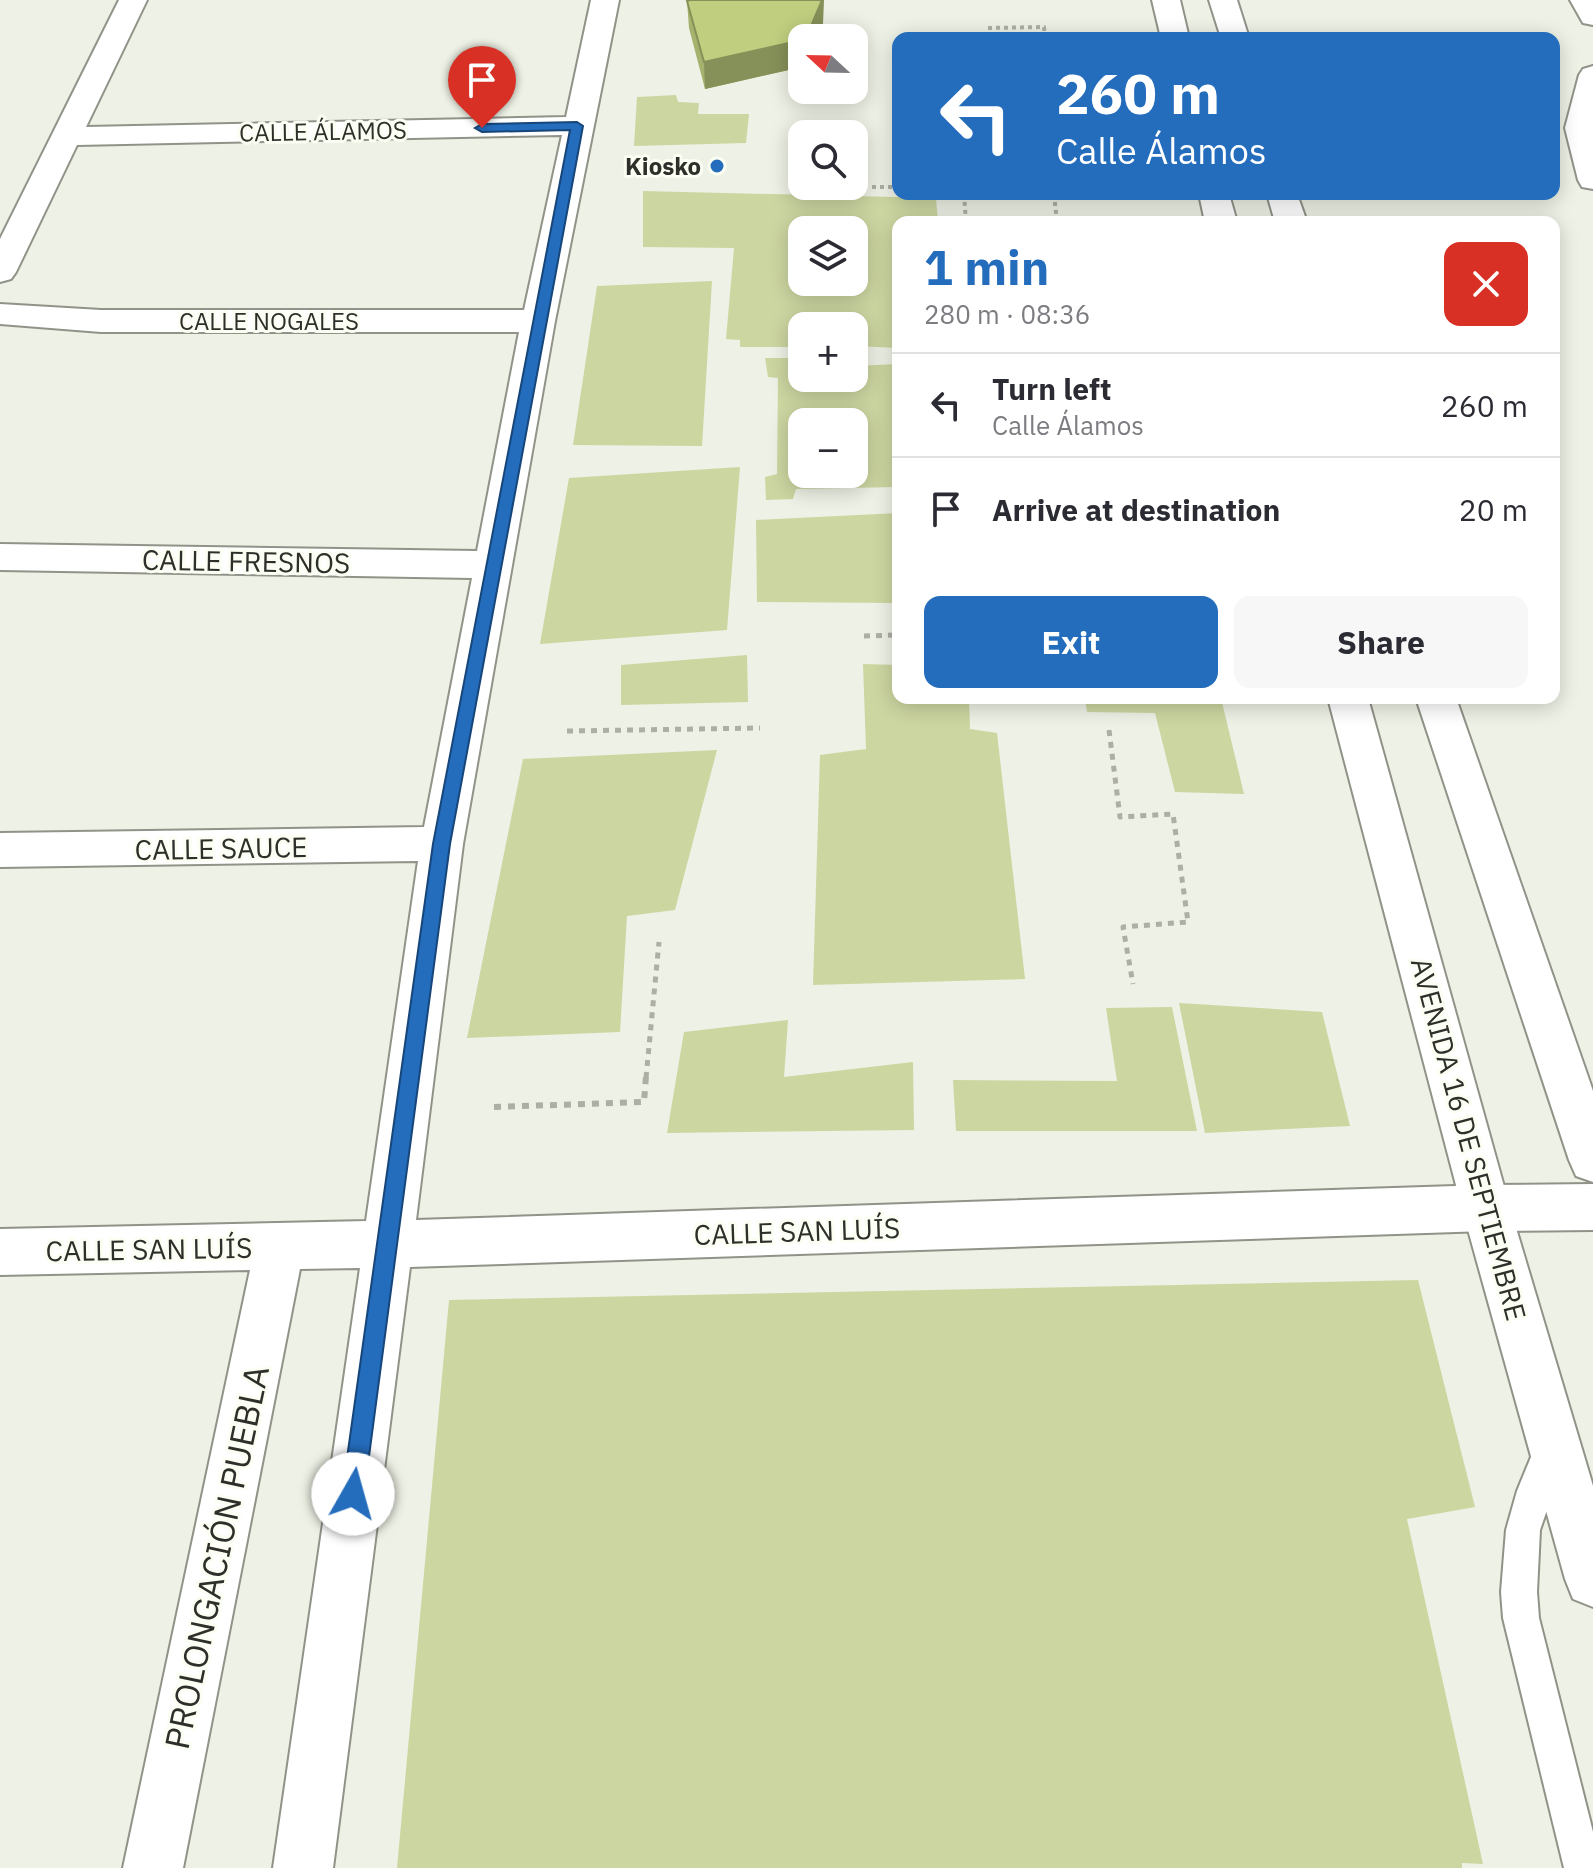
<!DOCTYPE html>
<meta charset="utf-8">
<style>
:root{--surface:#fff;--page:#f7f7f7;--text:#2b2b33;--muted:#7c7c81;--line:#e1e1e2;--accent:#246cbc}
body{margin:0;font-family:"IBM Plex Sans",sans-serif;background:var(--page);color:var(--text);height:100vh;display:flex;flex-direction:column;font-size:30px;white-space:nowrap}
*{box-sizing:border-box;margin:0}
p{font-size:26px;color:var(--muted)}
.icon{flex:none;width:44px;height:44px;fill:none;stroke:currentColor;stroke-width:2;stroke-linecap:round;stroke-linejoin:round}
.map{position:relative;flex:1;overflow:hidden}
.panel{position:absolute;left:892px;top:216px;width:668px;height:488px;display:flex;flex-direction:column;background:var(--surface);border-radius:16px;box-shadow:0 4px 20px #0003}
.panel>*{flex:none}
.top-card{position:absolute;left:892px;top:32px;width:668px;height:168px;border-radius:16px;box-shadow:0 4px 20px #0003;background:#246cbc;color:#fff;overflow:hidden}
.needle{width:52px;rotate:292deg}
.buttons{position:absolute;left:788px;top:24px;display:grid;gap:16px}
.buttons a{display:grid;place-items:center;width:80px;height:80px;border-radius:16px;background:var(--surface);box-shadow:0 4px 20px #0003;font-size:40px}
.pin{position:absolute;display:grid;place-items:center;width:68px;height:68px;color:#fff;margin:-82px -34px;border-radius:50% 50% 50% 0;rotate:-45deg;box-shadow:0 0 8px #0007}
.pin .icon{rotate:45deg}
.me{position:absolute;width:88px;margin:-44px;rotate:7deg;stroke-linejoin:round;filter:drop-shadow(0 0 6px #0008)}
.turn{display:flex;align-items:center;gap:28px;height:168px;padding:0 32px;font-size:36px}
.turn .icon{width:104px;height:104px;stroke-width:2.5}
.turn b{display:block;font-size:56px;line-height:68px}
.round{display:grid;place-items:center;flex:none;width:84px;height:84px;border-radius:16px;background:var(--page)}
.overview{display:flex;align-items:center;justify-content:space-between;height:136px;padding:0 32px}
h1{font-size:48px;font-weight:700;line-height:60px;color:var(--accent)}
.primary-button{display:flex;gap:16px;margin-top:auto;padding:16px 32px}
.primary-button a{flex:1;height:92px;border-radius:16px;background:var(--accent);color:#fff;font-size:32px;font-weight:700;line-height:92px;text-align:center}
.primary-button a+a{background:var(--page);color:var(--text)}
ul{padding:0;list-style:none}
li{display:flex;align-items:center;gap:24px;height:104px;padding:0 32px;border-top:2px solid var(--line)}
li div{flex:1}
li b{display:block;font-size:30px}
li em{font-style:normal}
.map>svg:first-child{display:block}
.green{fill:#ccd6a1;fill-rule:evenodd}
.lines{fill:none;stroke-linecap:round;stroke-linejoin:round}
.lane-casing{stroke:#909388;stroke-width:4}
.street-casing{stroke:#909388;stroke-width:4}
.secondary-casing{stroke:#909388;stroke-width:4}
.primary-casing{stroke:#909388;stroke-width:4}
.path-far2{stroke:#adafa5;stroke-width:4;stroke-dasharray:4 4;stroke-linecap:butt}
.path-far1{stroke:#adafa5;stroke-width:5;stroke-dasharray:6 6;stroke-linecap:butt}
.path{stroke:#adafa5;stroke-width:6;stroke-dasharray:7 7;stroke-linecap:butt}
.lane{fill:#fff;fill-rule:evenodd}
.street{fill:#fff;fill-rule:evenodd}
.secondary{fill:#fff;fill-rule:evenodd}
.primary{fill:#fff;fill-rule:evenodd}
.wall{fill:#a5b26d}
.shaded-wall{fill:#869159}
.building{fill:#c0cf7f;stroke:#869159;stroke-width:2}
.route{fill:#246cbc;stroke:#17467a;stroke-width:2}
.poi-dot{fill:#246cbc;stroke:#fbfef2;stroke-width:3}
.labels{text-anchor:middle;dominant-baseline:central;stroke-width:6;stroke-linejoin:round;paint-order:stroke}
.far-street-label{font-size:24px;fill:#2e2f2a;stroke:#fbfef2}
.far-poi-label{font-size:24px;font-weight:bold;fill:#2e2f2a;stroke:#fbfef2;text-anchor:end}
.street-label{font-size:28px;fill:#2e2f2a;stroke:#fbfef2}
.near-street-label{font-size:34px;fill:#2e2f2a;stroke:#fbfef2}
</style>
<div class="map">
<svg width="1593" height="1868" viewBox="0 0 1593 1868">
<rect width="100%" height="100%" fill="#eef1e5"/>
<g class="green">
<polygon points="676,95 678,102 699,103 698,114 749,114 746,143 634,146 637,97"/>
<path d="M643 191 936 198 938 222H898V348L854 346V326H802V347H740V340L726 339 734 248 643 247ZM854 230V282H802V230Z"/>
<polygon points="712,281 702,446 573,445 597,286"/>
<path d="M765 358H789L796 368 802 367V378H854V366L898 364V487L796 489 793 499 766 500 765 477 777 474 778 378 768 377ZM802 422H854V474H802Z"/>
<polygon points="740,467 727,630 540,644 569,478"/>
<polygon points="898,513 898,603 757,602 756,520"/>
<polygon points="747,655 748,702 621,705 621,665"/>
<polygon points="863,664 898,665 898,698 969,698 970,729 997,733 1025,979 813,985 820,755 866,749"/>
<polygon points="1085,698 1221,698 1244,794 1175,792 1155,713 1087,712"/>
<polygon points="717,750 675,910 627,916 620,1032 467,1038 523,759"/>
<polygon points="1179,1003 1322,1012 1350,1126 1205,1133"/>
<polygon points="1172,1007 1197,1131 956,1131 953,1080 1117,1081 1106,1008"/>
<polygon points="788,1020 784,1077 913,1062 914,1130 667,1133 684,1032"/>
<polygon points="1418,1280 1475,1507 1407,1519 1483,1864 1462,1863 1462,1868 397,1868 449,1300"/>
</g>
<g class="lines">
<g class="lane-casing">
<polygon id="lane" points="1552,1430 1564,1435 1569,1447 1540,1530 1537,1592 1539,1618 1593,1832 1593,1868 1564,1868 1503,1618 1501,1592 1506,1530 1517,1491 1540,1435"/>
</g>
<g class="street-casing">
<g id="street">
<polygon points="119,0 147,0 86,127 566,117 591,0 619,0 555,321 463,844 416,1220 1486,1185 1503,1192 1510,1208 1503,1224 1486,1231 410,1267 333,1868 273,1868 360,1268 300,1269 183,1868 123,1868 250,1270 0,1275 0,1229 366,1221 418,861 0,867 0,833 424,827 472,578 0,570 0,544 477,551 519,332 101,332 0,324 0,304 101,310 524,310 562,135 77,145 16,272 11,279 0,282 0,239"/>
<polygon points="1570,0 1593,0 1593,25 1583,23"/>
<polygon points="1593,66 1593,189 1582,187 1578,180 1565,128 1579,75 1583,69"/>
</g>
</g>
<g class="secondary-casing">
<polygon id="secondary" points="1593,1184 1593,1230 1486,1231 1469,1224 1462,1208 1469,1192 1486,1185"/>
</g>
<g class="primary-casing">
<g id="primary">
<polygon points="1152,0 1180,0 1189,38 1161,38"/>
<polygon points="1209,0 1237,0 1249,38 1221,38"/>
<polygon points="1199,194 1229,194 1237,222 1205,222"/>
<polygon points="1267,194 1297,194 1307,222 1275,222"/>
<polygon points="1328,698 1368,698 1510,1208 1593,1486 1593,1607 1573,1599 1565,1579 1462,1208"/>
<polygon points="1416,698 1456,698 1593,1091 1593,1182 1576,1176 1569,1160"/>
</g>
</g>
<g class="path-far2">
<polyline points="988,28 1044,27 1045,38"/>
<polyline points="872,187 898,187"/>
<polyline points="964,194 966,222"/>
<polyline points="1054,194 1057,222"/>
</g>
<g class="path-far1">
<polyline points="864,636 898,635"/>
<polyline points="1109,730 1120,817 1173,814 1188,922 1123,927 1133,984"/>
<polyline points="567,731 760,728"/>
<polyline points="646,1078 659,942"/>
</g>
<polyline class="path" points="494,1107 644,1102 646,1076"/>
<use href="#lane" class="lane"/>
<use href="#street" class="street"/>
<use href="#secondary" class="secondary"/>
<use href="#primary" class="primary"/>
</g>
<polygon class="wall" points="687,1 823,24 817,38 802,38 802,67 705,89 689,28"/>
<g class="shaded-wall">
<polygon points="822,0 824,0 823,24 817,38 806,38"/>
<polygon points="802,40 802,67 705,89 704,62"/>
</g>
<polygon class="building" points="690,0 822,0 806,38 802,38 802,40 704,62 687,1"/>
<polygon class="route" points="577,122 583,126 450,844 364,1494 361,1502 353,1505 345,1502 342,1494 433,844 570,130 482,132 475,128 482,124"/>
<circle class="poi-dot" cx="717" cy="166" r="8"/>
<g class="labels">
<g class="far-street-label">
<text transform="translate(323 131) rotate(-1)">CALLE ÁLAMOS</text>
<text x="269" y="321">CALLE NOGALES</text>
</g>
<g class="far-poi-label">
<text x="701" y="166">Kiosko</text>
</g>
<g class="street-label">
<text transform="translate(246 561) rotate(1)">CALLE FRESNOS</text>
<text transform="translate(221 848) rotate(-1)">CALLE SAUCE</text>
<text transform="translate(1469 1139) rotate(75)">AVENIDA 16 DE SEPTIEMBRE</text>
<text transform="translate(797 1231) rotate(-2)">CALLE SAN LUÍS</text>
<text transform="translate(149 1249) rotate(-1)">CALLE SAN LUÍS</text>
</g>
<g class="near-street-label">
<text transform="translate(216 1557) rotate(-78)">PROLONGACIÓN PUEBLA</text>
</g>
</g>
</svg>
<div class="buttons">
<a><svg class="needle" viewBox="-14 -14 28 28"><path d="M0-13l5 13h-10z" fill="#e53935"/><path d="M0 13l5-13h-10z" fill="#7c7c81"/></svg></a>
<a><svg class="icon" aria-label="search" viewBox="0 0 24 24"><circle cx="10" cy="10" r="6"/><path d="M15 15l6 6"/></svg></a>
<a><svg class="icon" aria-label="layers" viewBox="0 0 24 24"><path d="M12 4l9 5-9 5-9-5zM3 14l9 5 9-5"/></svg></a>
<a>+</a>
<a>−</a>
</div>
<div class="pin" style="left:482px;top:128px;background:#d93025"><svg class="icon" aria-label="arrive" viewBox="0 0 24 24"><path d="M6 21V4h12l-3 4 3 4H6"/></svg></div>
<svg class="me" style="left:353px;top:1494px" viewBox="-20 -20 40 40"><circle r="19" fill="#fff"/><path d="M0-13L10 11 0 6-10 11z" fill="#246cbc"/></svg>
<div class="top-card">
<div class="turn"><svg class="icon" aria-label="left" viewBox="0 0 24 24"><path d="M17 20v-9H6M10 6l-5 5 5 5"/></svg><div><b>260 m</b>Calle Álamos</div></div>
</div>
<section class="panel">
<div class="overview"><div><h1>1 min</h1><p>280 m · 08:36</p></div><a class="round" style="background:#d93025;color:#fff"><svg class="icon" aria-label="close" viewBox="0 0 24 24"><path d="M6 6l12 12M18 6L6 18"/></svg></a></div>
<ul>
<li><svg class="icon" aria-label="left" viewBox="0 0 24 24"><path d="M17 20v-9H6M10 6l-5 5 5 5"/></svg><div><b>Turn left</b><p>Calle Álamos</p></div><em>260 m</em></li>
<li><svg class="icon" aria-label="arrive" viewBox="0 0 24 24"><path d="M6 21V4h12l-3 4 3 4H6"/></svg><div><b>Arrive at destination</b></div><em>20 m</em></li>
</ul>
<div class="primary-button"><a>Exit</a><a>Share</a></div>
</section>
</div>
